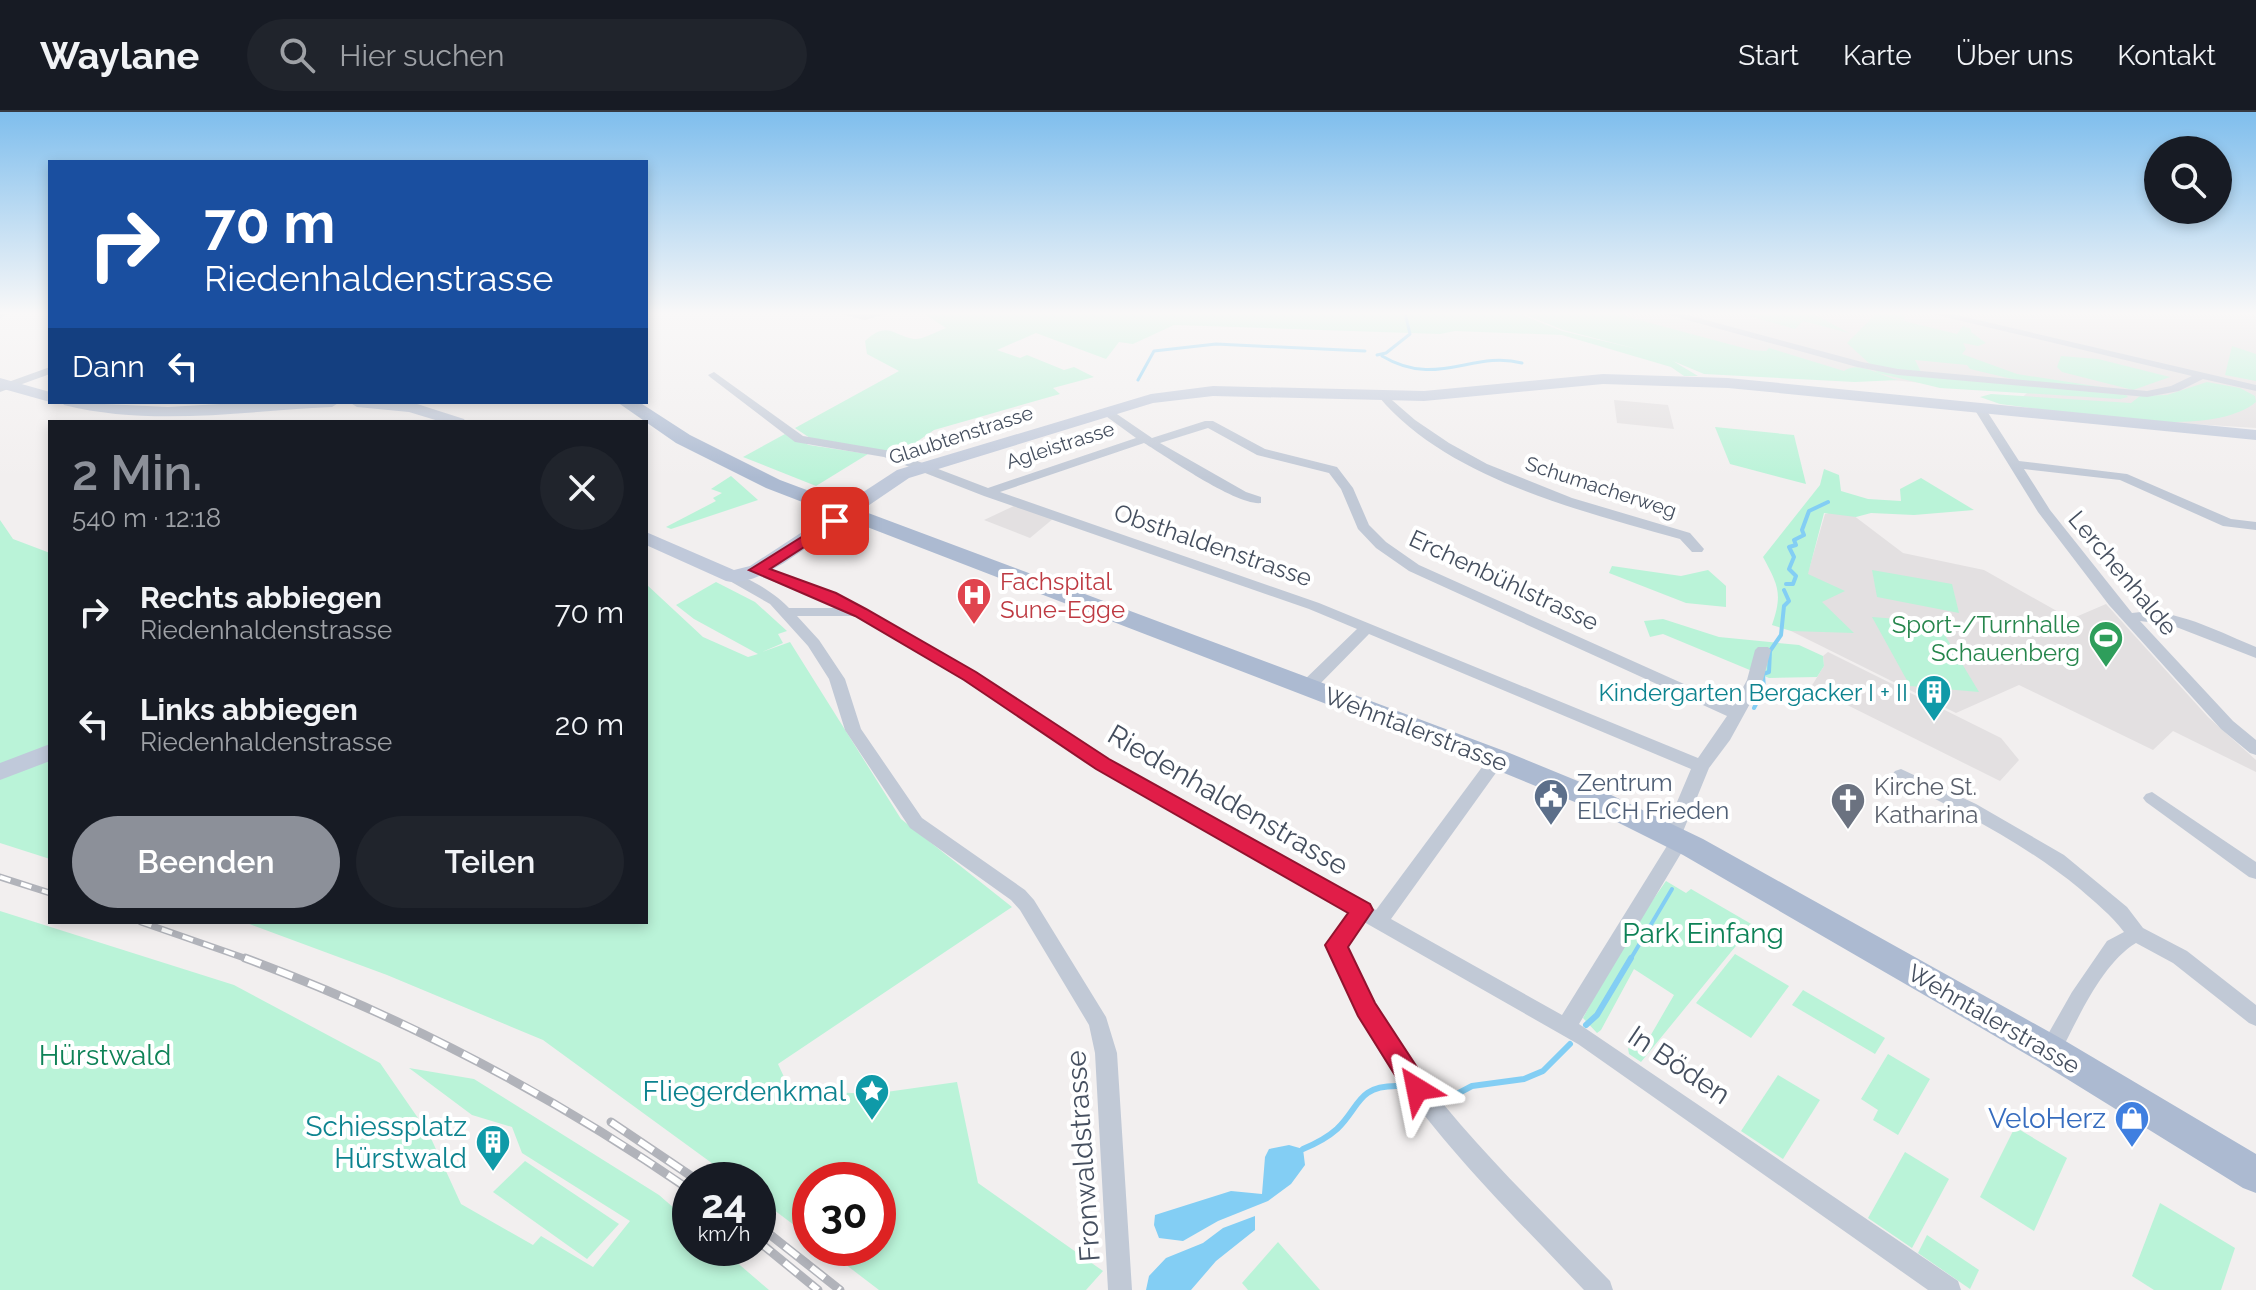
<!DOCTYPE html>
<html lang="de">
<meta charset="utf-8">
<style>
:root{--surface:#171b24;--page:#20242c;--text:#f1f3f6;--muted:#9ea1a6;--line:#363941;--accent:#8c9099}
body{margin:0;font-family:Raleway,sans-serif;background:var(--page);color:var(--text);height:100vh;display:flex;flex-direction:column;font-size:30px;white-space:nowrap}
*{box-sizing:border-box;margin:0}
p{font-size:26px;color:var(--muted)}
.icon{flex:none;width:44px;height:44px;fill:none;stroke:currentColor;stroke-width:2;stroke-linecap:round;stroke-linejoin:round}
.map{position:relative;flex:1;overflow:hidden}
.panel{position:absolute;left:48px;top:308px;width:600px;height:504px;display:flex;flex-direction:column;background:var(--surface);border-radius:0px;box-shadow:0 4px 12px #0003}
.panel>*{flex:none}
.guide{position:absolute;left:48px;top:48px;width:600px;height:244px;border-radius:0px;box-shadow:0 4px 12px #0003;background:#1a4fa0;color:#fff;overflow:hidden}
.buttons{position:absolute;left:2144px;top:24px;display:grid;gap:16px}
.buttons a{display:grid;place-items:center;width:88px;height:88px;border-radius:50%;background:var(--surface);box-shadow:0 4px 12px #0003;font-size:40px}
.speed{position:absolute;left:672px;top:1050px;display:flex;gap:16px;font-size:40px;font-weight:700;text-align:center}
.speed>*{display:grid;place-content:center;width:104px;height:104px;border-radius:50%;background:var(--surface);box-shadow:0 4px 12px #0003;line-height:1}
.speed small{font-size:20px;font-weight:400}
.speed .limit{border:12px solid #d22;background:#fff;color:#111}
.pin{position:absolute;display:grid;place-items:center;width:68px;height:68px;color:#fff;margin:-34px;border-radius:16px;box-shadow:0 4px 12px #0006}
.me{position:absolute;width:88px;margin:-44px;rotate:325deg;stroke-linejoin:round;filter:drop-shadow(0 0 6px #0008)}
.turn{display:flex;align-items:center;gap:28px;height:168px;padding:0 24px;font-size:36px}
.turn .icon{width:104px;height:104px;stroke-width:2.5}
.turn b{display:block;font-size:56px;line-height:68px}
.then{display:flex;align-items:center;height:76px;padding:0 24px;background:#0003;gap:16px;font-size:30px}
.round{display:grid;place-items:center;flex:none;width:84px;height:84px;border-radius:42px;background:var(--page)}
.headline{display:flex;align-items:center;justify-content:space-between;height:136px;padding:0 24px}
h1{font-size:48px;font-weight:600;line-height:60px;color:var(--accent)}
.action{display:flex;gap:16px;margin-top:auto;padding:16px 24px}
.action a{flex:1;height:92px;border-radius:48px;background:var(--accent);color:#fff;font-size:32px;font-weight:600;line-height:92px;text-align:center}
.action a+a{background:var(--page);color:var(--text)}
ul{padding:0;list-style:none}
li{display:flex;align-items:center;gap:24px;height:112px;padding:0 24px}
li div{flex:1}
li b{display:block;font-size:30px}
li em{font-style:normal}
header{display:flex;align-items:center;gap:48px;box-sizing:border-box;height:112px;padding:0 40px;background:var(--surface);border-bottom:2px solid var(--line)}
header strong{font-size:38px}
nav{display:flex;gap:44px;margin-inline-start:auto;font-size:28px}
.search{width:560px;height:72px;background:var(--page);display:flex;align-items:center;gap:20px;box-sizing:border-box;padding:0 28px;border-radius:44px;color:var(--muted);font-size:30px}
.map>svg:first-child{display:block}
.education{fill:#e3e0e1}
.green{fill:#baf3d8}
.water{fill:#83cef4}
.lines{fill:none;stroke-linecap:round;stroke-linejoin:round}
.stream-far2{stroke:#83cef4;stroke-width:3}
.stream-far1{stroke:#83cef4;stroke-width:4}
.stream{stroke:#83cef4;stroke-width:6}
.street{fill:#c1c9d6;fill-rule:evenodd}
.secondary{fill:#c0c9da;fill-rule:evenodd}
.primary{fill:#acbad1;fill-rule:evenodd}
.rail-far1-casing{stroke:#b1b3ba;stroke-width:7}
.rail-casing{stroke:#b1b3ba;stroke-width:9}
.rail-far1{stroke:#fff;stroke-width:4;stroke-dasharray:11;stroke-linecap:butt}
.rail{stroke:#fff;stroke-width:6;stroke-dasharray:17;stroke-linecap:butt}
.route{fill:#e11d48;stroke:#92132f;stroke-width:2}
.labels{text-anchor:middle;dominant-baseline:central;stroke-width:8;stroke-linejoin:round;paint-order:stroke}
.far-street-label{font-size:20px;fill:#454f5f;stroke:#fff}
.street-label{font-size:24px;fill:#454f5f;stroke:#fff}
.health-label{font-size:24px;fill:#be3a42;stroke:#fff;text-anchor:start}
.leisure-label{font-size:24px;fill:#27864d;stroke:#fff;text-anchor:end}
.culture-label{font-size:24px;fill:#0d838f;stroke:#fff;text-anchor:end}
.service-label{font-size:24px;fill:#4e5e75;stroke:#fff;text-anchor:start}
.worship-label{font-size:24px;fill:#5b616d;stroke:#fff;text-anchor:start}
.near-street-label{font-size:28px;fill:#454f5f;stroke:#fff}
.near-park-label{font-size:28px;fill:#0e8257;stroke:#fff}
.near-culture-label{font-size:28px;fill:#0d838f;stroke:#fff;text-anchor:end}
.near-shop-label{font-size:28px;fill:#366cbe;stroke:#fff;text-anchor:end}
</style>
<header>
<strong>Waylane</strong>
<div class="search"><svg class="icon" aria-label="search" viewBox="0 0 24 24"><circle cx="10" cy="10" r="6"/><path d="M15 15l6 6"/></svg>Hier suchen</div>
<nav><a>Start</a><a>Karte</a><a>Über uns</a><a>Kontakt</a></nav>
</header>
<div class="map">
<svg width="2256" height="1178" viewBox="0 0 2256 1178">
<rect width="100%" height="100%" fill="#f2efef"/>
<g class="education">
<polygon points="1595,201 2256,201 2256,316 2178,311 2014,293 2027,281 1818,261"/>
<polygon points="1614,288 1668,293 1674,317 1617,311"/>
<polygon points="1016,393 1054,406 1030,426 984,408"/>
<polygon points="1845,397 1903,441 1984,458 2071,507 2106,492 2208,605 2256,648 2256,660 2173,619 2153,638 2019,573 1956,601 1791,519 1825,402"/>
<polygon points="1828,540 2001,626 2019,648 2000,669 1811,575 1824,554 1823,544"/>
</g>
<g class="green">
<path d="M923 201H1517L1562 219 1641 238 1563 218 1521 201H1624L1628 205 1751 238 1766 239 1769 236 1844 259C1858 248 1881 264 1898 268L1855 270 1704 262 1673 249 1698 264H1684L1671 255 1562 223 1455 219 1440 222 1174 213 1133 232 1119 230 1106 247 1036 221 997 238 1020 246 1027 243 1064 258 1074 255 1094 265 1053 276 1060 282 934 318 899 342 810 326 795 316 899 259 867 242 865 229C888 208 893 224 914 227 922 228 938 219 946 216Z"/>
<polygon points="1739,201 1812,201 1849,221 1803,209 1795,217"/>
<polygon points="1877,201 1905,201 1904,209 1957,222 1963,214 1971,217 1971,220 1986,231 1978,234 1963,231 1966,237 1962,242 2017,262 2107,276 2025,270 1970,257 1967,253 1915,248 1921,260 1872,254 1847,231"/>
<polygon points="2232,234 2256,242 2256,269 2225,263"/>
<polygon points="2061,244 2098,247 2170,265 2133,278 2062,260 2057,255"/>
<polygon points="1873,257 2126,283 2128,285 2120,287 1940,276 1878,261"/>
<path d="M2207 270 2240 276 2255 284 2256 290C2208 330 2061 299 2000 292L1980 285 1991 282 2131 291 2140 284 2167 283Z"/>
<polygon points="1715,315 1794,323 1806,372 1730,352"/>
<polygon points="785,322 809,333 868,342 816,374 743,345"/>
<path d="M1824 357 1839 363 1841 379 1868 387 1901 389 1900 377 1921 366 1974 398 1914 403 1871 401 1856 405 1824 401 1808 462 1845 479 1822 490 1854 521 1791 519 1772 513C1783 481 1778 473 1763 445L1820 373Z"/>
<polygon points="731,364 758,388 671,417 666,415 716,389 713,386 722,381 711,377"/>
<polygon points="0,408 13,427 50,441 50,747 0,731"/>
<polygon points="1612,454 1681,464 1708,458 1726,474 1726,495 1686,491 1609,461"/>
<polygon points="1872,458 1952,472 1959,501 1877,485"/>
<polygon points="716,470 755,490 787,519 778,522 783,531 762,540 790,530 901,707 1012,795 778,952 790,978 872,982 957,970 978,1071 1103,1159 1086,1178 879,1178 824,1136 878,1136 878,1068 810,1068 810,1125 758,1086 758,1068 735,1068 543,928 387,863 244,810 646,810 646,472 703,525 748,545 758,542 694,507 676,493"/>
<polygon points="1872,505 1937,510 1979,580 1910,574"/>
<polygon points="1663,507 1719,525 1799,533 1823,544 1824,554 1817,565 1769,566 1663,522 1650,525 1644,509"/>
<polygon points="1666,769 1686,781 1691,777 1753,813 1641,950 1629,942 1628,936 1641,940 1674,883 1634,857 1601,918 1597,921 1583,906 1625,828"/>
<polygon points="0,799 234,873 380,951 429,1022 461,1092 533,1133 541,1124 593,1155 630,1109 522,1041 512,1015 472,1003 409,956 474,967 659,1083 690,1110 690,1136 720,1136 769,1178 0,1178"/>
<polygon points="1735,842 1789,874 1751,926 1696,891"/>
<polygon points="1803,878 1885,926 1875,942 1792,893"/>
<polygon points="1888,942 1930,967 1898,1023 1873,1008 1878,998 1861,987"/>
<polygon points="1778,963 1820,988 1783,1047 1741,1019"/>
<polygon points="2015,1015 2067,1046 2034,1119 1980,1085"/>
<polygon points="1905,1040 1949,1067 1912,1136 1868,1106"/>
<polygon points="525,1049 619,1112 587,1147 493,1080"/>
<polygon points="2160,1091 2235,1136 2221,1178 2154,1178 2132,1164"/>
<polygon points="1927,1123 1979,1158 1970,1177 1918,1141"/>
<polygon points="1278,1130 1320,1178 1248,1178 1242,1171"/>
</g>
<g class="water">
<polygon points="1289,1033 1303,1037 1305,1053 1291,1072 1268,1089 1218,1109 1183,1129 1159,1126 1154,1113 1155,1103 1231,1079 1262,1082 1265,1045 1269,1037"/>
<polygon points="1255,1104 1255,1118 1216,1149 1191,1178 1146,1178 1149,1164 1166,1146 1203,1131 1223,1116"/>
</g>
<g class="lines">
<g class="stream-far2">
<polyline points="1377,243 1386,241 1410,222 1405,201"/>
<path d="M1382 244C1437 277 1472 238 1522 251"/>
<polyline points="1138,268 1154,239 1216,232 1365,239"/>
</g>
<g class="stream-far1">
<polyline points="1786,472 1793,472 1796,464 1789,457 1794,445 1789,435 1796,433 1794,428 1804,423 1802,418 1809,399 1828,390"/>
<polyline points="1754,596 1764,577 1763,562 1769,560 1770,539 1781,523 1784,494 1789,489 1784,478"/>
<polyline points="1630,848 1672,777"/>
</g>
<g class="stream">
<polyline points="1586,913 1597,903 1631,846"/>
<polyline points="1433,980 1453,984 1472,974 1524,967 1543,959 1570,932"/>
<path d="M1303 1037C1315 1032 1327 1026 1337 1017 1360 995 1357 974 1396 974"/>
</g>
<g class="street">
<polygon points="0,201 10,201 0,206"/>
<polygon points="836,201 891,201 865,208"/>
<polygon points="1662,201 1680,201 1862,250 1898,257 2147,279 2171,274 2192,264 1928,201 1948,201 2256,273 2256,279 2203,267 2179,279 2147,285 1898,263 1857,255"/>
<polygon points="50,255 50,262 0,280 0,273"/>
<path d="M714 260 803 324 891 339 988 376 1136 326 1103 302V298H1111L1152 326 1205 309H1213L1265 337 1337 355 1353 376 1369 413 1386 430 1419 453 1733 594 1747 568 1755 538 1758 535H1768L1771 538 1763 568 1730 628 1709 656 1682 722 1689 728 1579 912 1958 1169 1961 1178H1928L1578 932 1364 810 1346 834C1363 869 1379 905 1401 937 1461 1022 1538 1095 1610 1169L1613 1178H1584C1514 1104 1440 1033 1384 947 1361 912 1344 872 1326 833L1349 801 1170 695 1097 656 964 568 858 504H797L819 528 845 567 861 617 922 706 1025 778 1034 788 1106 905 1117 941 1132 1178H1108L1095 941 1089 913 1020 798 1011 788 910 716 845 618 829 567 808 534 770 492 728 468 726 465 728 462C744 460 778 484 789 496H840L752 461 750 458 752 455H762L835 482 866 497 976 560 1109 648 1182 687 1376 798 1491 643H1503L1505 647 1503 651 1391 807 1562 903 1670 729 1663 723 1691 657 1369 522 1313 579H1301L1299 575 1301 571 1357 517 1309 497 984 384 884 345 795 330 710 265 708 263ZM1208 316 1257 343 1329 361 1341 377 1358 417 1376 436 1409 459 1727 604 1698 646 1319 491 1000 380 1144 331C1167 345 1237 394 1261 391V385L1246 380 1160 331Z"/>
<path d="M1385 282 1415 308 1449 331 1487 352 1572 386 1690 421 1704 437 1702 440H1692L1680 427C1581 399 1448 367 1379 285Z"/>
<path d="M1979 292 1983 293 2019 349 2127 362 2231 407 2256 410V418L2223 414 2120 368 2024 357 2050 398 2132 501C2175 495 2218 520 2256 535V546L2171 513 2140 509 2233 609 2256 628V643L2250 641 2221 617 2109 493 2038 400 1973 295Z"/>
<path d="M1901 657 1976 692 2064 743 2127 795 2143 816 2187 839 2256 893V914L2249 911 2173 851 2136 831C2101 852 2077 909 2058 945L2050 947 2042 945 2039 938 2072 880 2107 829 2124 820C2111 803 2096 791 2080 777 2024 731 1960 699 1895 667L1892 663 1895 659Z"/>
<polygon points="2152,680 2256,750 2256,767 2249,765 2146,690 2143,686 2146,682"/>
</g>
<g class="secondary">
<path d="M1603 262 1728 266 2256 318V328L1728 276 1603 272 1424 289 1213 284 1153 291 909 366 784 451C768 460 745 474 726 469L646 433V420L734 458 750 454 897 358 1151 282 1213 274 1424 279Z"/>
<polygon points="0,266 50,280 50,290 0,276"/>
<path d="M62 290 168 295 254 290H340L332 295C243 299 152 315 64 293Z"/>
<polygon points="349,290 411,290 464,307 466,310 442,310 409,300 357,295"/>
<polygon points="50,632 50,649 0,668 0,651"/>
</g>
<polygon class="primary" points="617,290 639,290 690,323 780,368 1507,640 1607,681 1703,727 2062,927 2256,1042 2256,1081 2243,1076 2038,949 1683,743 1587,695 1487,654 766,376 676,331"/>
<g class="rail-far1-casing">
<g id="rail-far1">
<polyline points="0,765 50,781"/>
<polyline points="141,810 250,848"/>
</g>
</g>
<g class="rail-casing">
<g id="rail">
<path d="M245 846C404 905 551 982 690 1078"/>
<polyline points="611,1010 697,1068"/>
<polyline points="758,1113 840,1178"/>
<polyline points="758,1129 818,1178"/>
</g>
</g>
<use href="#rail-far1" class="rail-far1"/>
<use href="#rail" class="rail"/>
</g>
<linearGradient id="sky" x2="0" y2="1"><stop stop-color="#7fbeed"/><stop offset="0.55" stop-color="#f9f8f8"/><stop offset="1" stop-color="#f9f8f8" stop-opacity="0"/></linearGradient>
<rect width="2256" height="366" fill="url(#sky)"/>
<polygon class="route" points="835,404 840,405 840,412 770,457 836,481 866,497 976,560 1109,647 1370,792 1373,798 1348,835 1375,891 1426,969 1429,977 1426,984 1417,988 1408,984 1358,904 1325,833 1348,801 1096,657 964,568 855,504 749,458"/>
<defs>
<g id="hospital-pin" transform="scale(1.8)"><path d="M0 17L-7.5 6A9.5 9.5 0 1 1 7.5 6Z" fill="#e0444e" stroke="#fff"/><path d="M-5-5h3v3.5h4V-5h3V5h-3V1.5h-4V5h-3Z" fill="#fff"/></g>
<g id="stadium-pin" transform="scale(1.8)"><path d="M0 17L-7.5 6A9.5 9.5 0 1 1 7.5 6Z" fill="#2e9e5b" stroke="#fff"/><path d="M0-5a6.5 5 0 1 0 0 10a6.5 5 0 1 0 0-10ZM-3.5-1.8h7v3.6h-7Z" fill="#fff"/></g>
<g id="building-pin" transform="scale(1.8)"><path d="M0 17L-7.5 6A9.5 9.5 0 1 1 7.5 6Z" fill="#0f9aa8" stroke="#fff"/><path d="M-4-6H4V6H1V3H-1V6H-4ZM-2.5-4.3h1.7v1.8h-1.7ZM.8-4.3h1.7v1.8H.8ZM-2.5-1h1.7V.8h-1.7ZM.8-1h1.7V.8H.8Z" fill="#fff"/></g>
<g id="civic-pin" transform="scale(1.8)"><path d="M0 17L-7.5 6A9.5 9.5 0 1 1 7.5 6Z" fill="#5c6f8a" stroke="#fff"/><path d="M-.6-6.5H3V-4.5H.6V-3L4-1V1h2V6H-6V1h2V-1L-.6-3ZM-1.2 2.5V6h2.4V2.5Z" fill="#fff"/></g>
<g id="church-pin" transform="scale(1.8)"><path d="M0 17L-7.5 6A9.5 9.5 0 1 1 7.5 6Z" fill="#6b7280" stroke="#fff"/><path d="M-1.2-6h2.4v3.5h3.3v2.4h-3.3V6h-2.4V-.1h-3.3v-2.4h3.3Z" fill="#fff"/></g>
<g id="sight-pin" transform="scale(1.8)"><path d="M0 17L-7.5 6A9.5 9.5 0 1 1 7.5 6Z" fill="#0f9aa8" stroke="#fff"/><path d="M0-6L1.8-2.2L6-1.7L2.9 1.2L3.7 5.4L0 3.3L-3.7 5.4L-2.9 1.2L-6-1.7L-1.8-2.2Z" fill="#fff"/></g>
<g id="shop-pin" transform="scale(1.8)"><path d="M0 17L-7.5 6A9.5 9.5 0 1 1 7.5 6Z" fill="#3f7fe0" stroke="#fff"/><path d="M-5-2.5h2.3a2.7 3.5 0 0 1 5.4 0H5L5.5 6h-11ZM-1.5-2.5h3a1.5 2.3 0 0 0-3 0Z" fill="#fff"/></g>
</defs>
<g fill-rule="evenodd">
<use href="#hospital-pin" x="974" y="483"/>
<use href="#stadium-pin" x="2106" y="526"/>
<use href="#building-pin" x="1934" y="580"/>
<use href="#civic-pin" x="1551" y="684"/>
<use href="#church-pin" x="1848" y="688"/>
<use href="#sight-pin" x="872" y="979"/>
<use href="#shop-pin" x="2132" y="1006"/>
<use href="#building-pin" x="493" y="1030"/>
</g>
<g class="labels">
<g class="far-street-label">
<text transform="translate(961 323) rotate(-18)">Glaubtenstrasse</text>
<text transform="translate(1060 333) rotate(-18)">Agleistrasse</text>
<text transform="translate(1601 375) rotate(18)">Schumacherweg</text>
</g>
<g class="street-label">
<text transform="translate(1213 433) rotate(19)">Obsthaldenstrasse</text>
<text transform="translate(2123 461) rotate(50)">Lerchenhalde</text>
<text transform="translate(1504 468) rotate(25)">Erchenbühlstrasse</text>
<text transform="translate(1416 617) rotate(21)">Wehntalerstrasse</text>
<text transform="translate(1994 907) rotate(30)">Wehntalerstrasse</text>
</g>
<g class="health-label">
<text x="1000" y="469">Fachspital<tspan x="1000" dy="28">Sune-Egge</tspan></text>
</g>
<g class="leisure-label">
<text x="2080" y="512">Sport-/Turnhalle<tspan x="2080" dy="28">Schauenberg</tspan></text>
</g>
<g class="culture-label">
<text x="1908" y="580">Kindergarten Bergacker I + II</text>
</g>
<g class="service-label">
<text x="1577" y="670">Zentrum<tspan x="1577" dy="28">ELCH Frieden</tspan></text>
</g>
<g class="worship-label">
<text x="1874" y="674">Kirche St.<tspan x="1874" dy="28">Katharina</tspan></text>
</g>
<g class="near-street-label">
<text transform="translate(1228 688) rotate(30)">Riedenhaldenstrasse</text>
<text transform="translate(1679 953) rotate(34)">In Böden</text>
<text transform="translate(1083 1044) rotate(-94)">Fronwaldstrasse</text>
</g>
<g class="near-park-label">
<text x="1703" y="821">Park Einfang</text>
<text x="105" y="943">Hürstwald</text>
</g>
<g class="near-culture-label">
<text x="846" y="979">Fliegerdenkmal</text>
<text x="467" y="1014">Schiessplatz<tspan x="467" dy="32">Hürstwald</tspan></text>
</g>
<g class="near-shop-label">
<text x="2106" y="1006">VeloHerz</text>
</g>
</g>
</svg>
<div class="buttons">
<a><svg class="icon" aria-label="search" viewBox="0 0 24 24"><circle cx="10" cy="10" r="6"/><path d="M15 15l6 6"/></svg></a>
</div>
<div class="speed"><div>24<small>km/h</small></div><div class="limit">30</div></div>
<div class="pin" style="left:835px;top:409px;background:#d93025"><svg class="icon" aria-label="arrive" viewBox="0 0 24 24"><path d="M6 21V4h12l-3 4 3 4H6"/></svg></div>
<svg class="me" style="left:1417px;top:977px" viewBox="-20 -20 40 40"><path d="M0-17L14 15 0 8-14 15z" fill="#e11d48" stroke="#fff" stroke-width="4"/></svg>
<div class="guide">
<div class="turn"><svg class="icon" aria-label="right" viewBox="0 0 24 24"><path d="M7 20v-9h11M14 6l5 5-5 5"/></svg><div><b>70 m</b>Riedenhaldenstrasse</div></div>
<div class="then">Dann<svg class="icon" aria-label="left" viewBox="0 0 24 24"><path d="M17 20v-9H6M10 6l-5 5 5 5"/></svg></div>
</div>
<section class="panel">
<div class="headline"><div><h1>2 Min.</h1><p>540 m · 12:18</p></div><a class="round"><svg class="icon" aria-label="close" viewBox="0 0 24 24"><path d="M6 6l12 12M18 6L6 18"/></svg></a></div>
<ul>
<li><svg class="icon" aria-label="right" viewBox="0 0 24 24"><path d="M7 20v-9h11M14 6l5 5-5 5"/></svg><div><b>Rechts abbiegen</b><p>Riedenhaldenstrasse</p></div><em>70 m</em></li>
<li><svg class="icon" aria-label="left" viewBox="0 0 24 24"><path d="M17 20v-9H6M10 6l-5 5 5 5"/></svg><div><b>Links abbiegen</b><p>Riedenhaldenstrasse</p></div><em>20 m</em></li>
</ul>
<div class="action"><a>Beenden</a><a>Teilen</a></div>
</section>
</div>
